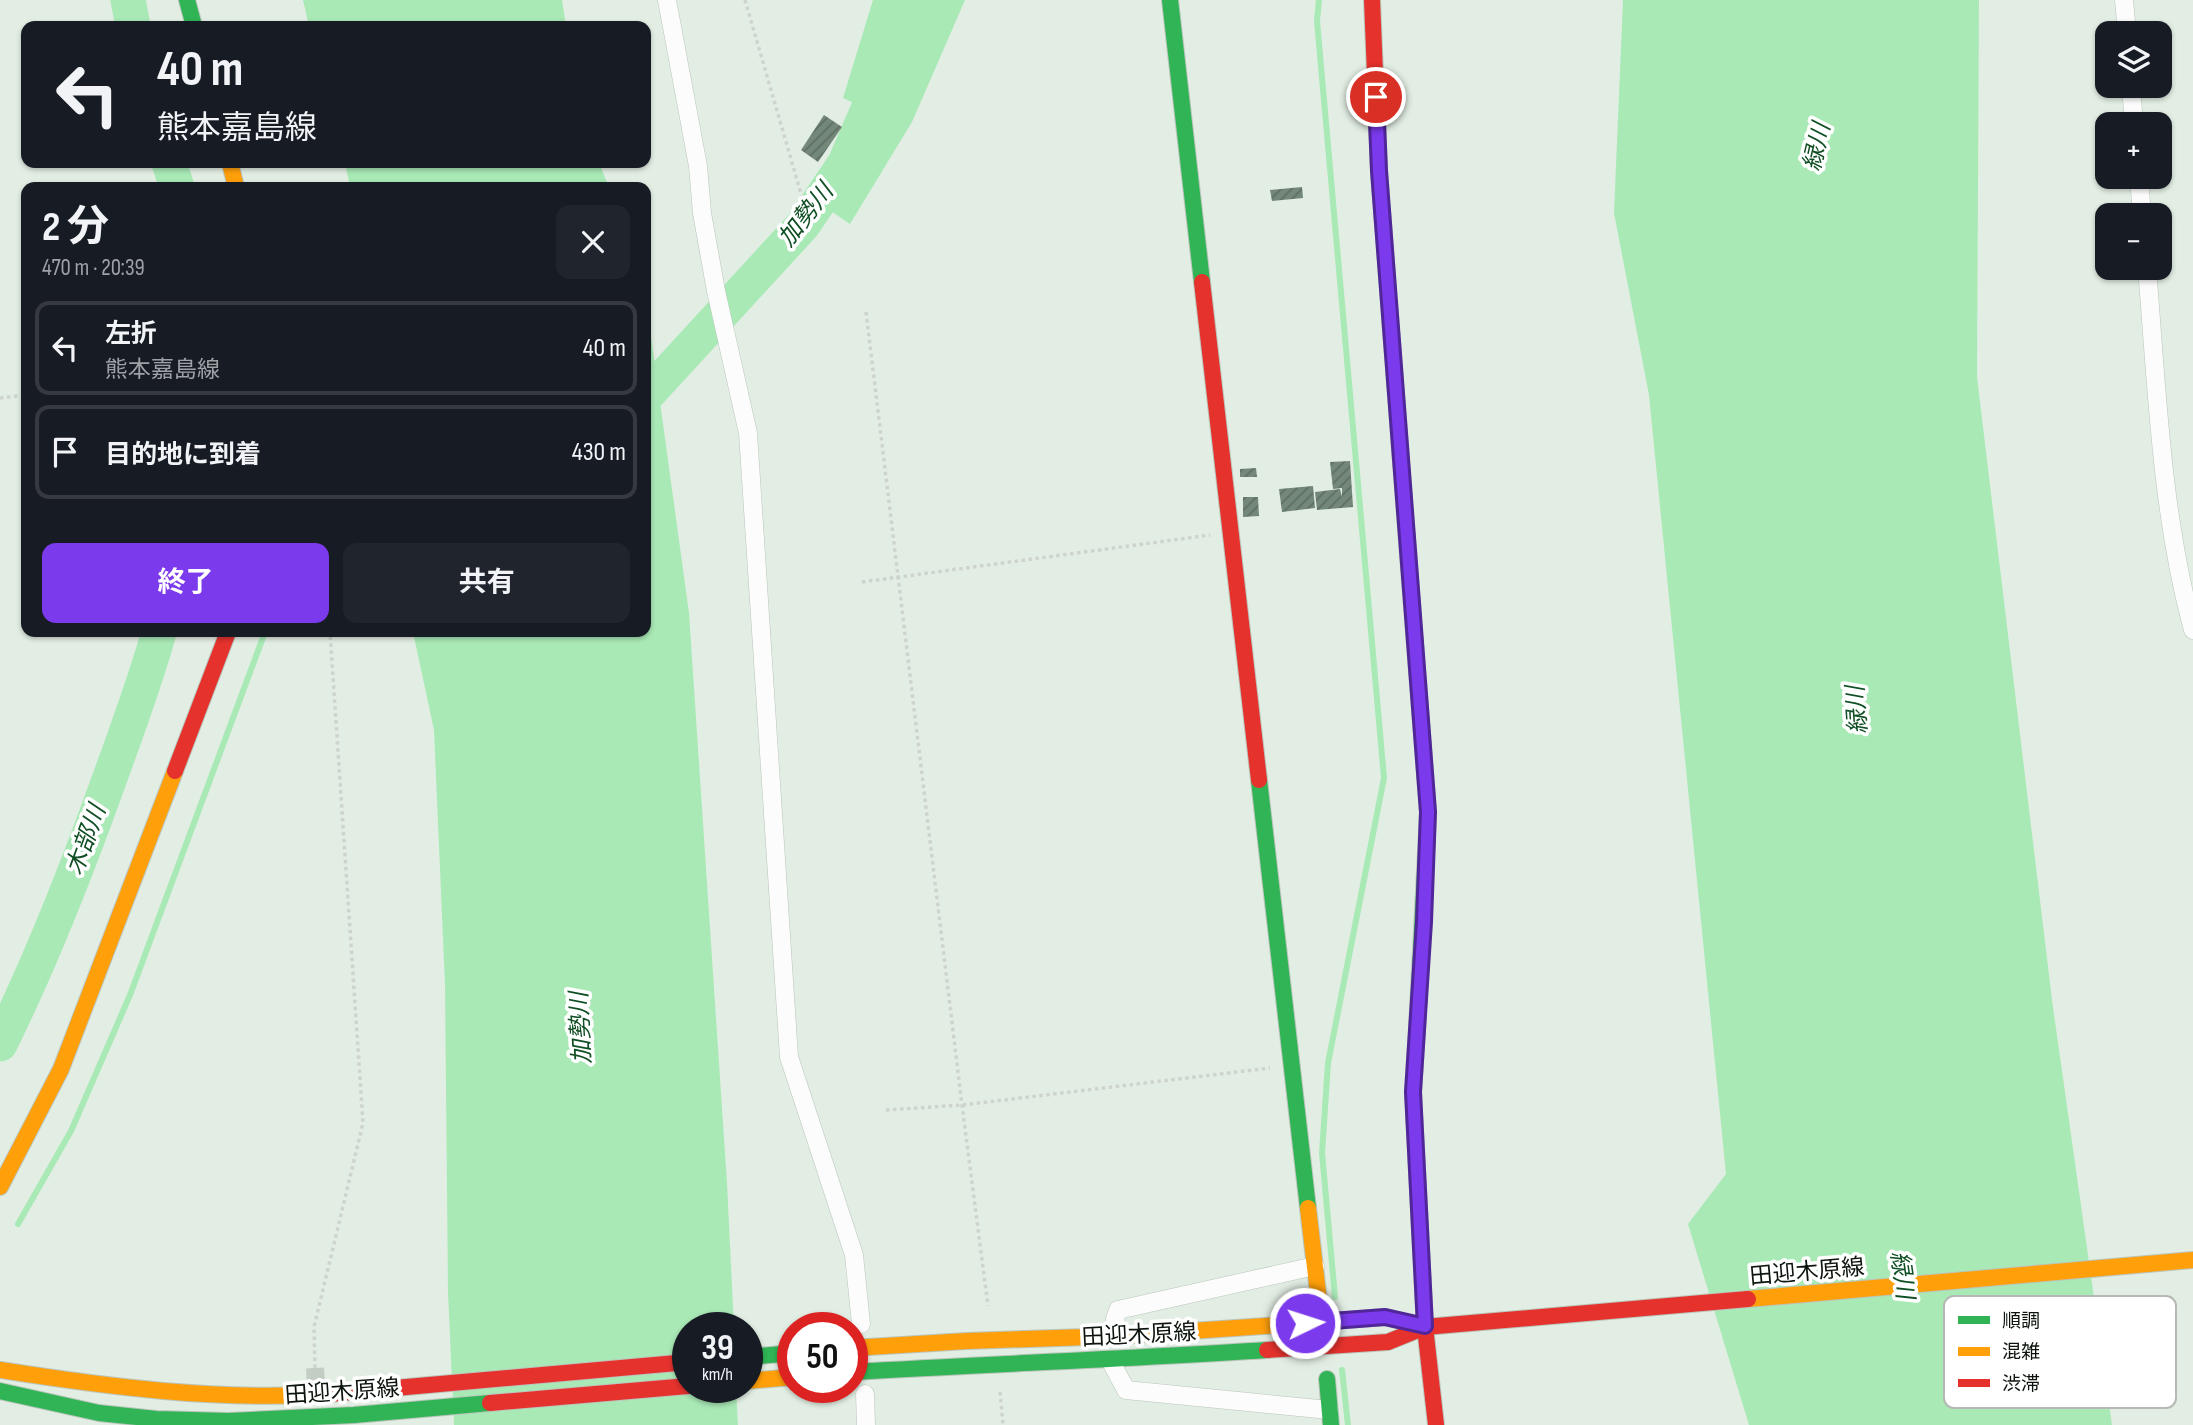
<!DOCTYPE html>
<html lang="ja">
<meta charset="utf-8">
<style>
:root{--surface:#171b24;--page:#20242c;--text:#f1f3f6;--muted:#9ea1a6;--line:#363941;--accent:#7c3aed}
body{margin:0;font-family:"Sofia Sans Condensed","Noto Sans JP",sans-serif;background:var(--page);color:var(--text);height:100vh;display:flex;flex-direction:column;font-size:26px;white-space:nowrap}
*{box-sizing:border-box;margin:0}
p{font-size:23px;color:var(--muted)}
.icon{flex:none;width:38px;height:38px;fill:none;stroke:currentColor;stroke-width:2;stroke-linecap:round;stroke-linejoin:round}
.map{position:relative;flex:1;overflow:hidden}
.drawer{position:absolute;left:21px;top:182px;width:630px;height:455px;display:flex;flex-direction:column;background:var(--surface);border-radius:14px;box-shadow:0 2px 5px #0004}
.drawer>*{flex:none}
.guide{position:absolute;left:21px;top:21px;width:630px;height:147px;border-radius:14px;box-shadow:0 2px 5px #0004;background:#171b24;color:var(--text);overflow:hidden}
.buttons{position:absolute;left:2095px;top:21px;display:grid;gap:14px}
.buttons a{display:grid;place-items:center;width:77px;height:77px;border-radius:14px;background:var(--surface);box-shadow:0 2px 5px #0004;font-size:35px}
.speed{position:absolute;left:672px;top:1312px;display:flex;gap:14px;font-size:35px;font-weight:700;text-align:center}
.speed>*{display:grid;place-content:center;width:91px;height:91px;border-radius:50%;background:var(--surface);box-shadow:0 2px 5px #0004;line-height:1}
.speed small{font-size:18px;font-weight:400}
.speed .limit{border:10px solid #d22;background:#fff;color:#111}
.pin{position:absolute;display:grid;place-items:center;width:60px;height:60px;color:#fff;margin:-30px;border:4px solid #fff;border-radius:50%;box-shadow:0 2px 7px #0007}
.me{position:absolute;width:77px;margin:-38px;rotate:86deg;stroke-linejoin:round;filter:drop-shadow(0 0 5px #0008)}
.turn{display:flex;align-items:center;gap:24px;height:147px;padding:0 21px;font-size:32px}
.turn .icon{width:91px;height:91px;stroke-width:2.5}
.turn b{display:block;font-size:49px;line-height:60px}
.round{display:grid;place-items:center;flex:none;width:74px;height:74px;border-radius:14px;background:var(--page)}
.overview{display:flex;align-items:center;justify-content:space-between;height:119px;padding:0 21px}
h1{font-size:42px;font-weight:700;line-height:52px}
.primary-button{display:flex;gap:14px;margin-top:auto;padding:14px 21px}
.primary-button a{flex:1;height:80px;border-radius:14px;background:var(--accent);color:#fff;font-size:28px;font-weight:700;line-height:80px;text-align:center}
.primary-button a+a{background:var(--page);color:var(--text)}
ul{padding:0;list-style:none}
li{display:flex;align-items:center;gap:21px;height:94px;margin:0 14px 10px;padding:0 7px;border:4px solid var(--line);border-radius:14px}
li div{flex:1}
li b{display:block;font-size:26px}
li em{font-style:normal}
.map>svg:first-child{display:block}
.water{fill:#a9e9b6}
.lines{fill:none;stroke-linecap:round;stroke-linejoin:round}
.stream{stroke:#a9e9b6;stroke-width:6}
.river{stroke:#a9e9b6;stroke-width:35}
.building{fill:url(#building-hatch)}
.street-tunnel{stroke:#c2cdc3;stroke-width:18;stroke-dasharray:18 9;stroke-linecap:butt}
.street-casing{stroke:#bbc5bc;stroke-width:19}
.fast-casing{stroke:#bbc5bc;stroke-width:18}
.slow-casing{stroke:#bbc5bc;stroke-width:18}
.jam-casing{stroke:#bbc5bc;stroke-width:18}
.path{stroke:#cfd3cf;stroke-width:3.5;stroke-dasharray:3.5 3.5;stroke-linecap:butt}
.street{stroke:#fbfcfb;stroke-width:18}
.fast{stroke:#30b455;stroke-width:16}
.slow{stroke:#ff9f0a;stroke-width:16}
.jam{stroke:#e5322d;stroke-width:16}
.route-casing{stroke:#51269a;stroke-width:18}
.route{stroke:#7c3aed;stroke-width:12}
.labels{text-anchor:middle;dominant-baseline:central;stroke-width:7;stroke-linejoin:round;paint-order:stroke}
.street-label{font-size:23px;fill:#0c140d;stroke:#fff}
.water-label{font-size:24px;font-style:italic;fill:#104f24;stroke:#fff}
.key{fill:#fff;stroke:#b6b8b6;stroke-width:2}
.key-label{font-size:19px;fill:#0c140d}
</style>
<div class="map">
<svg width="2193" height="1425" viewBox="0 0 2193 1425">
<defs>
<pattern id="building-hatch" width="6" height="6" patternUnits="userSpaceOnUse" patternTransform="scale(1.75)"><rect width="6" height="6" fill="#74887a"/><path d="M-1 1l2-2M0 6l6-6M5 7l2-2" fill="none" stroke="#5e6e62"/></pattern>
</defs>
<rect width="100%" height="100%" fill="#e2eee3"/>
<g class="water">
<polygon points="303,0 562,0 566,26 309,26"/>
<polygon points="873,0 965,0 912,122 850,224 822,205 873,128 871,111 843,98"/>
<polygon points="1623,0 1979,0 1977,377 2052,1000 2112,1425 1749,1425 1688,1224 1726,1174 1649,395 1614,213"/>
<polygon points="345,163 599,163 609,187 350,187"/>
<polygon points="646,300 689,613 727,1183 734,1328 688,1328 688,1388 736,1388 738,1425 454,1425 448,1292 445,985 434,730 413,632 646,632"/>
</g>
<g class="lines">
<g class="stream">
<polyline points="1319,0 1317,21 1384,778 1328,1063 1322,1153 1335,1297"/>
<polyline points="18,1224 71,1131 130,995 265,632"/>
<polyline points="1342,1370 1348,1425"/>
</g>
<g class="river">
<polyline points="128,0 133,26"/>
<polyline points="169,163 177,187"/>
<polyline points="646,396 803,225 845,163 915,0"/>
<path d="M0 1044C42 959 76 872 108 783 126 733 145 683 159 632"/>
</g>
</g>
<g class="building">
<polygon points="824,115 842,127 818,162 801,150"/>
<polygon points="1302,187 1303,198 1272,201 1270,190"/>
<polygon points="1350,461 1353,507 1317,510 1315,492 1340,489 1342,497 1342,488 1333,489 1330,462"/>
<polygon points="1256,468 1257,477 1240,477 1240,469"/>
<polygon points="1313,486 1315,508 1282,512 1279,489"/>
<polygon points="1243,497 1258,497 1259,516 1243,517"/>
</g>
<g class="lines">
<polyline class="street-tunnel" points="315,1368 317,1404"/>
<g class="street-casing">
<g id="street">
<polyline points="667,0 698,166 702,213 716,291 748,433 789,1057 854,1255 861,1324"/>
<polyline points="2124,0 2127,33"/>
<polyline points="2131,86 2134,124"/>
<polyline points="2139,177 2142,215"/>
<path d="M2147 268C2157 389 2161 512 2193 630"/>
<polyline points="1118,1336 1115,1319 1118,1310 1315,1266"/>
<polyline points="1110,1360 1126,1390 1329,1410"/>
<polyline points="865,1394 866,1425"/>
</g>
</g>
<g class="fast-casing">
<g id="fast">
<polyline points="187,0 194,26"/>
<polyline points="1170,0 1202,282"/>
<polyline points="1409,567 1428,812 1417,1029"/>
<polyline points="1259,780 1308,1208"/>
<polyline points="747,1357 793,1353"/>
<path d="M852 1372C990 1364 1129 1359 1267 1350"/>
<polyline points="1327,1379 1331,1425"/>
<polyline points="0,1391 99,1413 156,1419 228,1421 354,1415 490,1403"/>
</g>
</g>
<g class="slow-casing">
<g id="slow">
<polyline points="230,163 236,187"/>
<polyline points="0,1187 61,1069 175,771"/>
<polyline points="1308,1208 1319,1301"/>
<polyline points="1748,1299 2193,1260"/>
<polyline points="852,1348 967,1341 1118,1336 1279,1325"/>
<path d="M0 1370C108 1387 218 1401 328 1394"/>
<polyline points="747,1381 793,1377"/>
</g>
</g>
<g class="jam-casing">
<g id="jam">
<polyline points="1372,0 1379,171 1409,567"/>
<polyline points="1202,282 1259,780"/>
<polyline points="175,771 228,632"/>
<polyline points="1417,1029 1413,1092 1425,1327 1436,1425"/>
<polyline points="1279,1325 1385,1317 1425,1327"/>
<polyline points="1267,1350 1388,1342 1425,1327 1748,1299"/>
<polyline points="328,1394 688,1362"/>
<polyline points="490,1403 688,1386"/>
</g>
</g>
<g class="path">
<polyline points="745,0 806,211"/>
<polyline points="866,312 962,1105 988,1306"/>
<polyline points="0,398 26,395"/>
<polyline points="862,582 1210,535"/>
<polyline points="886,1110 962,1105 1270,1068"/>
<polyline points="315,1368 314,1327 363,1123 330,632"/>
<polyline points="1000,1392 1003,1425"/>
</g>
<use href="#street" class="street"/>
<use href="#fast" class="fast"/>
<use href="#slow" class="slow"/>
<use href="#jam" class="jam"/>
</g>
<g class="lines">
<g class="route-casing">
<polyline id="route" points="1305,1323 1385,1317 1425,1326 1413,1092 1424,922 1428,812 1379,171 1376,97"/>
</g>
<use href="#route" class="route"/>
</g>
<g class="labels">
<g class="street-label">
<text transform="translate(1807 1272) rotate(-5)">田迎木原線</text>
<text transform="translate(1139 1335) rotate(-3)">田迎木原線</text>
<text transform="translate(342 1392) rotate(-4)">田迎木原線</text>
</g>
<g class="water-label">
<text transform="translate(1817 147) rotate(-77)">緑川</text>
<text transform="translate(806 215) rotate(-52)">加勢川</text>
<text transform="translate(1857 710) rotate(-94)">緑川</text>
<text transform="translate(86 840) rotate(-70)">木部川</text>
<text transform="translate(581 1028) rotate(-93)">加勢川</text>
<text transform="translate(1902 1275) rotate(82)">緑川</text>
</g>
</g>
<rect x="1944" y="1296" width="232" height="112" rx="10" class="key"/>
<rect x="1958" y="1316" width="32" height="8" fill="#30b455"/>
<rect x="1958" y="1347" width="32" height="9" fill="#ff9f0a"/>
<rect x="1958" y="1379" width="32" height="8" fill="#e5322d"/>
<g class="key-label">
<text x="2002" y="1327">順調</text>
<text x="2002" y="1358">混雑</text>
<text x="2002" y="1390">渋滞</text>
</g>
</svg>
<div class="buttons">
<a><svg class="icon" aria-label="layers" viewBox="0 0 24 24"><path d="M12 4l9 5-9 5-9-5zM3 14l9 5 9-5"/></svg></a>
<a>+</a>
<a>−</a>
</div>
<div class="speed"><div>39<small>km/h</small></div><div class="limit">50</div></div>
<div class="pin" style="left:1376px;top:97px;background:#d93025"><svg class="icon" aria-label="arrive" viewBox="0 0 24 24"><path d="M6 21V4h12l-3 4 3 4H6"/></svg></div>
<svg class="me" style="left:1305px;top:1323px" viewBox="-20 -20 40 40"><circle r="17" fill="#7c3aed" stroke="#fff" stroke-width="3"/><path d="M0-11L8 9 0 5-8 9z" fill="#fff"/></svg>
<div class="guide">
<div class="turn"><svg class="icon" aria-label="left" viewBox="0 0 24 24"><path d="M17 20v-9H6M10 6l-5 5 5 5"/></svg><div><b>40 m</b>熊本嘉島線</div></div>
</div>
<section class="drawer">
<div class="overview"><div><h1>2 分</h1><p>470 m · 20:39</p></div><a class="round"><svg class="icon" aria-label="close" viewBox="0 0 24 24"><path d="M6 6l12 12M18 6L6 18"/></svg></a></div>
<ul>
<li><svg class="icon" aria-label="left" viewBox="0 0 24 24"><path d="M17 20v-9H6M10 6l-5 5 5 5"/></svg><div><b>左折</b><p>熊本嘉島線</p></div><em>40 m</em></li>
<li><svg class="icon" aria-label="arrive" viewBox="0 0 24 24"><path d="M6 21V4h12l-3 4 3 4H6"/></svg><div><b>目的地に到着</b></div><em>430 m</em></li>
</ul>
<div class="primary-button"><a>終了</a><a>共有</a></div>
</section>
</div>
